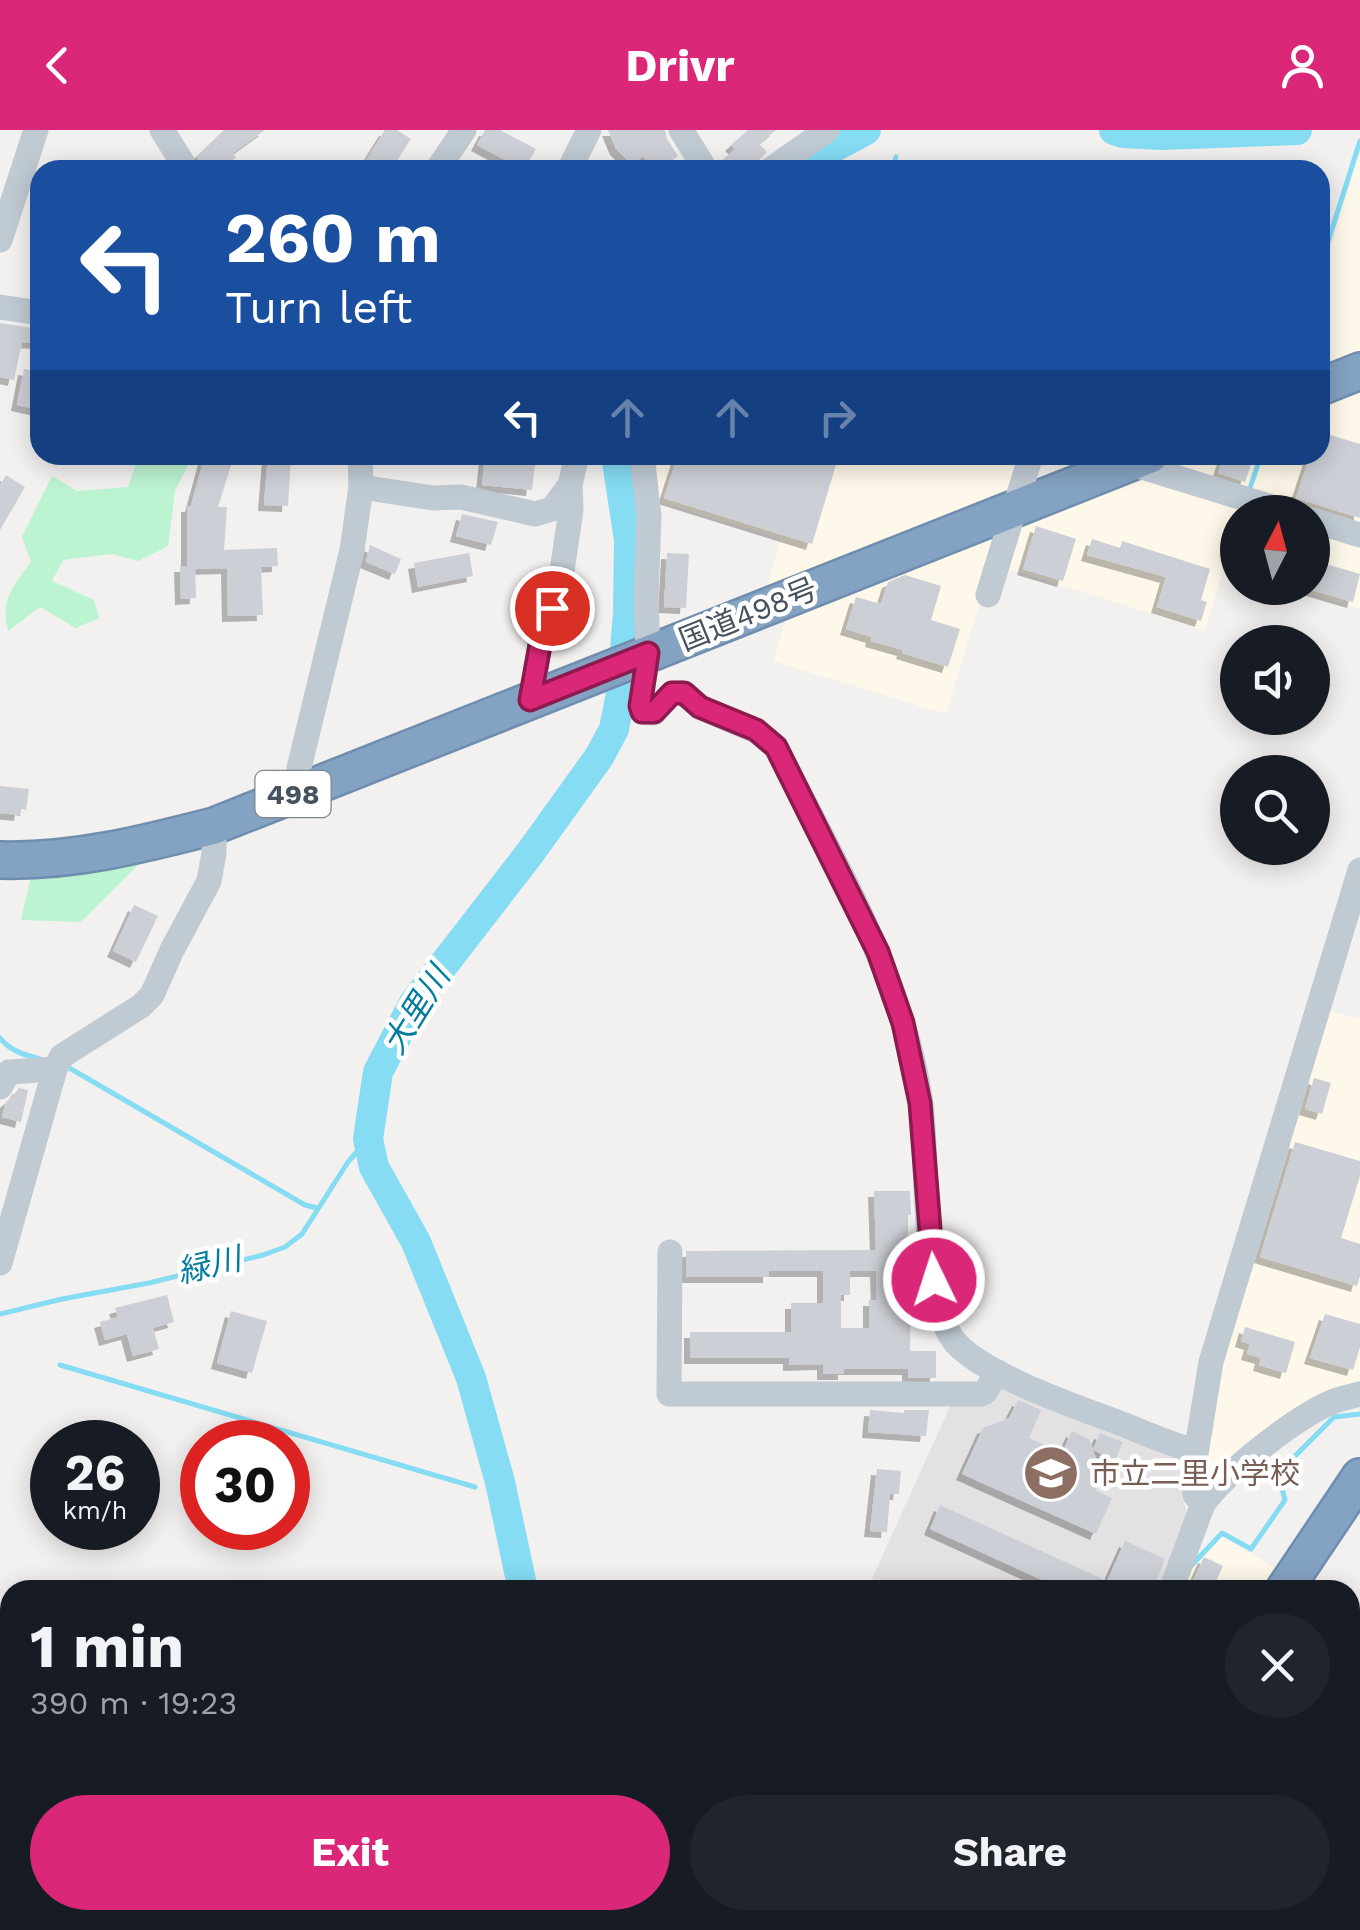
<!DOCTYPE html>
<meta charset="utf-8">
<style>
:root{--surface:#171b24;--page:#20242c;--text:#f1f3f6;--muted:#9ea1a6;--accent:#db2777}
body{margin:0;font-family:"Work Sans","Noto Sans JP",sans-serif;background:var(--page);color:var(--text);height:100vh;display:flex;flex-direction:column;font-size:38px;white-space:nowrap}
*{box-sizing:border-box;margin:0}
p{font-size:32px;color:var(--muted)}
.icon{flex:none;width:55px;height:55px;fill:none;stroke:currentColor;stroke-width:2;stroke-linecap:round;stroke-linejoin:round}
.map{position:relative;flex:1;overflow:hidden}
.panel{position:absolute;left:0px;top:1450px;width:1360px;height:350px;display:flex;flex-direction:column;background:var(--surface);border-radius:30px 30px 0 0;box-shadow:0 5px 25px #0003}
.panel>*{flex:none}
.hud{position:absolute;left:30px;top:30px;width:1300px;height:305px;border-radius:30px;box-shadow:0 5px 25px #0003;background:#1a4fa0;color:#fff;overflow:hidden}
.needle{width:65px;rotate:6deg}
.buttons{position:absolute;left:1220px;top:365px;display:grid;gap:20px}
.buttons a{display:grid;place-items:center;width:110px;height:110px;border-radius:50%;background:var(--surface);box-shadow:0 5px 25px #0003;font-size:50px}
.speed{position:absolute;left:30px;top:1290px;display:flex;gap:20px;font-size:50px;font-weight:700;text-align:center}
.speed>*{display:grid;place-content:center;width:130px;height:130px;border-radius:50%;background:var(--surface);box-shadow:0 5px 25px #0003;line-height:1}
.speed small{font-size:25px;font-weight:400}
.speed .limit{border:15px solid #d22;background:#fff;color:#111}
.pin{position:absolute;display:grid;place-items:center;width:85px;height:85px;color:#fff;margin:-42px;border:5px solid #fff;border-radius:50%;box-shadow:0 2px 10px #0007}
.me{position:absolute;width:110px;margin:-55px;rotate:356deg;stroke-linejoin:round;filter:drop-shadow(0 0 8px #0008)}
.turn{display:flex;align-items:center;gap:35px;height:210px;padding:0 30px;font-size:45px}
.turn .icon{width:130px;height:130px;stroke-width:2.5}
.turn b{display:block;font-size:70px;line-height:85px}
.lanes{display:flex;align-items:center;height:95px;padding:0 30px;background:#0003;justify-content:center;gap:50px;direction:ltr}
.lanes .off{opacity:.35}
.round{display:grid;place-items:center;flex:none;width:105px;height:105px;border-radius:52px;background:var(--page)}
.head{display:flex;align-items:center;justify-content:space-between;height:170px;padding:0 30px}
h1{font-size:60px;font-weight:700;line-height:75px}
.button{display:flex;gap:20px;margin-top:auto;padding:20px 30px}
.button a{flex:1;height:115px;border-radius:60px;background:var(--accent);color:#fff;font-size:40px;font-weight:700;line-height:115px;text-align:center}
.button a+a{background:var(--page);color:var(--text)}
header{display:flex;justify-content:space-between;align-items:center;height:130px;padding:0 30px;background:var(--accent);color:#fff;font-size:45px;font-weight:700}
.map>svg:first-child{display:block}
.commercial{fill:#fdf8e9}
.education{fill:#e4e1e2}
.green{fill:#bcf3d1}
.water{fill:#85dcf3}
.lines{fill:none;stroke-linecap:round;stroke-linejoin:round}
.stream{stroke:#85dcf3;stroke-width:5}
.river{stroke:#85dcf3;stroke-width:30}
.building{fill:#cccfd5;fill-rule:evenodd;filter:url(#shadow)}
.highway-casing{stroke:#6f8dae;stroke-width:40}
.minor{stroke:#c0cad3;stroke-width:25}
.highway{stroke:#84a2c2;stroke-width:35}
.route-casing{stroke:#8e194d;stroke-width:25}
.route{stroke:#db2777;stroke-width:18}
.labels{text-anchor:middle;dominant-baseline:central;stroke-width:9;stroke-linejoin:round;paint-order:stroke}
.shield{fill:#fff;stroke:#7e878f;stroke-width:2.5}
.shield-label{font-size:28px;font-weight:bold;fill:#46535f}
.street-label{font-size:30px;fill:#46535f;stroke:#fff}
.education-label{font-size:30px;fill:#785e54;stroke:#fff;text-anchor:start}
.water-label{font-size:32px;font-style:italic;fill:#037d9e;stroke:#fff}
</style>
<header><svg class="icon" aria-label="back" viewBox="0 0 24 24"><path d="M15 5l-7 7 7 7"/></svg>Drivr<svg class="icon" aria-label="person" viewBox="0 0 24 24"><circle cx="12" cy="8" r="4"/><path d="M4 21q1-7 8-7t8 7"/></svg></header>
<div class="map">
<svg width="1360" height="1800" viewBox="0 0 1360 1800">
<defs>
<filter id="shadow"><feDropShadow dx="-6" dy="6" stdDeviation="0" flood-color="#0004"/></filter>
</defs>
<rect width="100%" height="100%" fill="#f3f0f0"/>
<g class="commercial">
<polygon points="1360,22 1360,224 1320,240 1320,152"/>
<polygon points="1360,260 1360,400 1179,343 1177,332 1193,325 1320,325 1320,275"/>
<polygon points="654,325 1026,325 1015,361 767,457 781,409 652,370"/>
<polygon points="1135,344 1259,382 1238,382 1237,440 1224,437 1205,501 992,433 946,584 773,531 787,485"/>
<polygon points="1313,399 1360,414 1360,479 1292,458 1312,458"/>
<polygon points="1324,879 1360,889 1360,1256 1211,1355 1200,1348 1215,1243"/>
<polygon points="1218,1404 1280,1441 1267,1460 1178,1460 1186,1438"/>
</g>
<g class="education">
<polygon points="1002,1249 1183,1326 1180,1360 1189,1389 1163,1460 867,1460 953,1270"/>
<polygon points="738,1790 1045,1790 1041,1800 751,1800 736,1795"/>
</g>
<g class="green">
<path d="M139 325H193L175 361 168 416 139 431 112 424 63 430 52 451 94 470 99 488 76 498 40 477 8 501C0 471 13 455 31 432L22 407 52 346 77 361 128 357Z"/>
<polygon points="142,731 81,792 21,790 31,746"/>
</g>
<g class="water">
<polygon points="1360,1494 1360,1711 1350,1727 1350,1508"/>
<polygon points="1163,1790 1312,1790 1306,1800 1157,1800"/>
</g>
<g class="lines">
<g class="stream">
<polyline points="892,40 896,27"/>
<polyline points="1128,40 1129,36"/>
<polyline points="1320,137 1360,11"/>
<polyline points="1250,358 1261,325"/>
<path d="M0 908C10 921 25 925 40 929"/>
<polyline points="66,936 305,1075 317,1078"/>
<polyline points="0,1184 62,1169 149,1153 263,1125 285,1117 302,1104 348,1032 368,1009"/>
<polyline points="60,1235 475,1357"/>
<polyline points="1191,1436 1222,1403 1251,1419 1285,1370 1278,1343 1334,1287 1360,1284"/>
<polyline points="0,1671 10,1673"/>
<polyline points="428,1790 452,1797"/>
<polyline points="513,1800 513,1790"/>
</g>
<g class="river">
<polyline points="1114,0 1123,3 1162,5 1297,0"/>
<polyline points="807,40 827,21 866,0"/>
<polyline points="523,1460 500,1352 471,1248 416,1112 374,1037 368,1009 378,942 414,873 530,723 599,627 614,599 622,558 628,482 629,410 616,325"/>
<polyline points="475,1800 479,1790"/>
</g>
</g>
<g class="building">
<polygon points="224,0 265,0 232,24 236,27 224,40 203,40 197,26"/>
<polygon points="385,0 397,0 411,9 391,40 360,40"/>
<polygon points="485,0 500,0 536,19 524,40 477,15"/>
<polygon points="608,0 665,0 667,9 678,26 658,40 652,40 643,26 633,36 616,19"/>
<polygon points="748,0 776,0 759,14 767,22 750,40 722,40 720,32 735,19 731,15"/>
<polygon points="0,193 40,199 40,213 22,212 14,250 0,247"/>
<polygon points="24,239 40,242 40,280 17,275"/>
<polygon points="1320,302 1360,314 1360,388 1296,368 1310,325 1320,325"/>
<polygon points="205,325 232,332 218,377 227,377 224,420 277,418 278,436 261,437 263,485 228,486 227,438 195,439 196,468 181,469 180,436 187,436 187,376 191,376"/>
<polygon points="268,325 291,325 288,376 264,375"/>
<polygon points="485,325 536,325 532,360 482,355"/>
<polygon points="678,325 839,325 812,414 664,368"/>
<polygon points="1224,325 1254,325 1245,352 1218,343"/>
<polygon points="6,345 25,357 0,400 0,355"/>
<polygon points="462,384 498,392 491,415 456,406"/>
<polygon points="1036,396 1076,409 1063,451 1023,439"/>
<polygon points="1092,409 1120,418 1122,411 1210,439 1201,470 1207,472 1201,491 1157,477 1166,447 1087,425"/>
<polygon points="370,415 401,429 395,444 366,432"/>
<polygon points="469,423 473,446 418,457 414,433"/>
<polygon points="667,423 689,424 686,478 664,477"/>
<polygon points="1312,430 1360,444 1353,472 1312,460"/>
<polygon points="905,445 941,456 931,490 960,499 948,537 902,523 903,520 871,511 872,507 846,499 856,467 881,474 888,452"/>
<polygon points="0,656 29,659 26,680 21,679 20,685 0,683"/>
<polygon points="134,775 158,786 136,832 113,821"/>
<polygon points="1314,948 1331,953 1322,984 1305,979"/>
<polygon points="19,958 28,960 21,992 2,987 6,972 13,966"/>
<polygon points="1295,1012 1360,1031 1360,1046 1341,1108 1360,1114 1360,1146 1357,1156 1260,1127"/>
<path d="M874 1061H910L911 1085H908V1136H915V1158H911L910 1221H936V1248H908V1239H844V1244H823V1234L789 1235V1228H690V1202H791V1173H823V1141H769V1147H686V1121L876 1120ZM850 1141H876L877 1170H869V1198H841V1165H850Z"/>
<polygon points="167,1165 174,1192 153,1198 159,1219 133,1226 127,1204 105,1210 100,1192 118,1187 115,1178"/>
<polygon points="231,1181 267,1191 252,1243 217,1233"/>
<polygon points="1325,1184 1360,1194 1360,1217 1353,1240 1310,1228"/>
<polygon points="1245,1197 1295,1212 1286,1243 1259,1235 1261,1228 1247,1224 1250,1214 1241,1211"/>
<polygon points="1018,1270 1041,1280 1029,1308 1062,1323 1072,1301 1089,1309 1093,1319 1100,1303 1123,1312 1115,1330 1093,1320 1102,1345 1095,1360 1112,1368 1096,1404 962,1344 983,1298 1009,1288"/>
<polygon points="870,1280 904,1283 904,1280 929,1280 926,1306 868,1302"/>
<polygon points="877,1339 901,1341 899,1364 890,1364 887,1402 870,1401"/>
<polygon points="940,1375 1107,1451 1125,1411 1165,1429 1153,1460 1064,1460 930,1399"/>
<polygon points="1204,1427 1223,1436 1212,1460 1189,1460"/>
</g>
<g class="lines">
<g class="highway-casing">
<g id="highway">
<polyline points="1320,257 1360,241"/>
<path d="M0 730C74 732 144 714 214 696L1150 325"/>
<polyline points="1284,1460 1360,1347"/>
<polyline points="1071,1800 1077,1790"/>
</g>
</g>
<g class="minor">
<polyline points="162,0 187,40"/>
<polyline points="681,0 706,40"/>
<polyline points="437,40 464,0"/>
<polyline points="569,40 589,0"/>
<polyline points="770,40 827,0"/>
<polyline points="0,110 36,0"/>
<polyline points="0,177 40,183"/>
<path d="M642 325 649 386 646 467 648 523 640 576 642 582 654 583 672 563H685L699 577 756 601 776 617C833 731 903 845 921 974 928 1028 922 1174 955 1212 984 1245 1074 1276 1117 1292 1143 1302 1168 1314 1195 1321"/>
<polyline points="1126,332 1288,382"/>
<polyline points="361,357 433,368 461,367 535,384 552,379 570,355"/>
<polyline points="1312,390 1360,405"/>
<polyline points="988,465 1031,325"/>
<polyline points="531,570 540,515 562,441 571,380 570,355 577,325"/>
<polyline points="298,662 299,638 352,420 361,357 360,325"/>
<polyline points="0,957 9,942 55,939"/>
<polyline points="670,1122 669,1264 981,1264 985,1262 998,1242"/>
<polyline points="0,1133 55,939 62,926 141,876 152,865 172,820 209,751 214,723 214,696"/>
<path d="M1203 1374C1227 1341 1299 1284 1337 1270 1344 1268 1352 1266 1360 1264"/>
<polyline points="1171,1460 1203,1374 1195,1365 1192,1348 1211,1232 1360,740"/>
<polyline points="1350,1766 1360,1756"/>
<polyline points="1323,1800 1330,1790"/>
</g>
<use href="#highway" class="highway"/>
</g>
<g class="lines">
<g class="route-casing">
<polyline id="route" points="552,478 540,515 530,570 648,523 640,576 642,582 654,582 672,563 684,563 700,577 756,600 776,617 878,822 903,893 920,973 934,1150"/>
</g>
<use href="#route" class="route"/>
</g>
<defs>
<g id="school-disc" transform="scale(2.875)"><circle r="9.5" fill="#8d6e63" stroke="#fff"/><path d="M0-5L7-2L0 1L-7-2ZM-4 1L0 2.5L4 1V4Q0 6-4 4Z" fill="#fff"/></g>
</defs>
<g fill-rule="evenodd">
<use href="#school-disc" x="1051" y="1343"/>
</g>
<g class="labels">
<rect class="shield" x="255.5" y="641" width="75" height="46" rx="8"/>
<g class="shield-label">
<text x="293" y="664">498</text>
</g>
<g class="street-label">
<text transform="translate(748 484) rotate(-22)">国道498号</text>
</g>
<g class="education-label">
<text x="1090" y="1343">市立二里小学校</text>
</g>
<g class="water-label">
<text transform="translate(416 880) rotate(-58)">大里川</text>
<text transform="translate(209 1135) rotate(-13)">緑川</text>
</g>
</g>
</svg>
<div class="buttons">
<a><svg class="needle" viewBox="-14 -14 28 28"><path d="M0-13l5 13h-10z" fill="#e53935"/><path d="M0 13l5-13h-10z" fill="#9ea1a6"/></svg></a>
<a><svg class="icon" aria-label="sound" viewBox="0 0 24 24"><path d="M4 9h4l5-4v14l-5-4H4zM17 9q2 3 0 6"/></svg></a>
<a><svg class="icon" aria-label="search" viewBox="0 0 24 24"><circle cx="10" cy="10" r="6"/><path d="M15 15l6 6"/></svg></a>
</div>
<div class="speed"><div>26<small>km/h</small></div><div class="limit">30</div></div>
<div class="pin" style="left:552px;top:478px;background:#d93025"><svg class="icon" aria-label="arrive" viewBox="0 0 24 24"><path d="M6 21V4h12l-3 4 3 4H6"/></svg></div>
<svg class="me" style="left:934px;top:1150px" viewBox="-20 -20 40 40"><circle r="17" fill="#db2777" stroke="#fff" stroke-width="3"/><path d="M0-11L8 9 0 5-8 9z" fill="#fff"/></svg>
<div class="hud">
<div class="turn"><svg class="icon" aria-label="left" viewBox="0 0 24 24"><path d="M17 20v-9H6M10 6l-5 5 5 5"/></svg><div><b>260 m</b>Turn left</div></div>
<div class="lanes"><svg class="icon" aria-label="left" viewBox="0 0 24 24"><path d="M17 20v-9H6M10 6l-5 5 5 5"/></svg><svg class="icon off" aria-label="ahead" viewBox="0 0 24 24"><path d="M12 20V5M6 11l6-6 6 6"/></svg><svg class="icon off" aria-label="ahead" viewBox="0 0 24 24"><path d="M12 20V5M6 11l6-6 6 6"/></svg><svg class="icon off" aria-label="right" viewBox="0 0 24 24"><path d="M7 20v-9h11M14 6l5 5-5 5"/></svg></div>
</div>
<section class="panel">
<div class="head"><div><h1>1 min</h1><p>390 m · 19:23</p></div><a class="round"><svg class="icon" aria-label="close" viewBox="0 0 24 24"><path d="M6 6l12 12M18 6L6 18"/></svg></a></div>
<div class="button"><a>Exit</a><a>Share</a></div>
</section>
</div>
